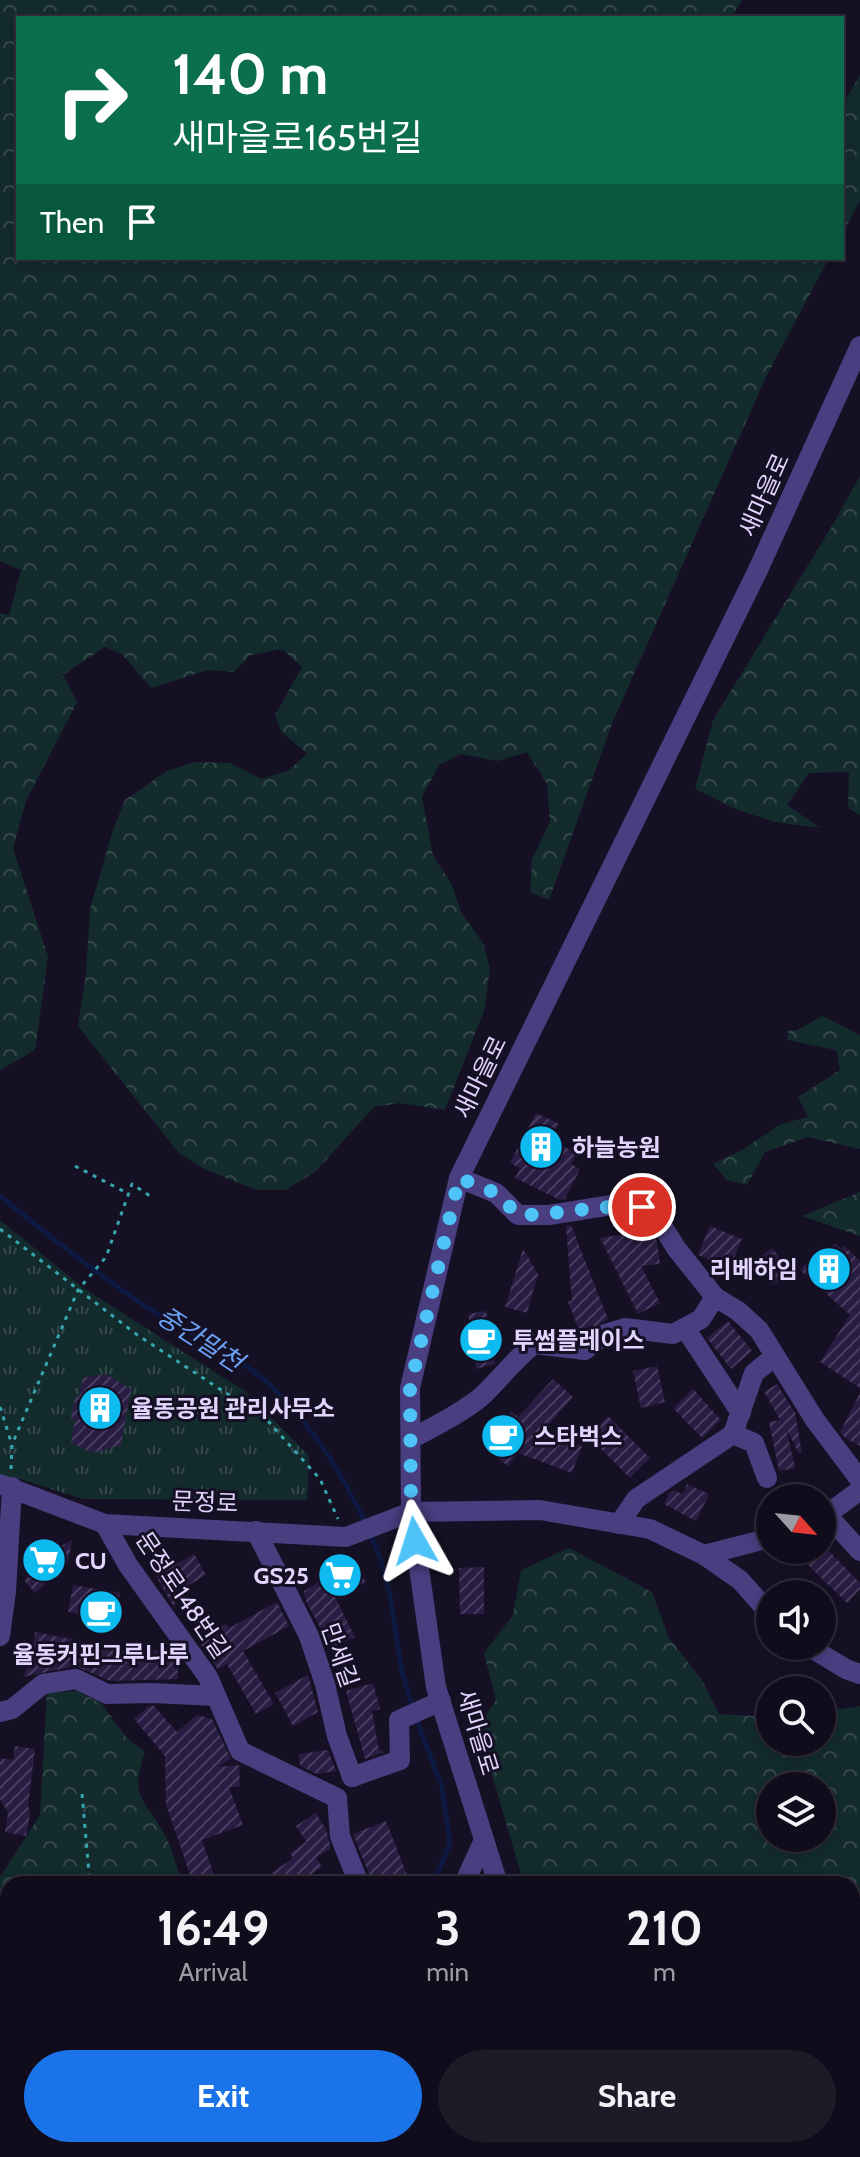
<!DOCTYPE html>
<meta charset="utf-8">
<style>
:root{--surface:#100c1b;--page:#1e1a28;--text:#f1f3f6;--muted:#9c9ba3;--line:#302c3a;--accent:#1a73e8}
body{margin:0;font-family:Cabin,"Noto Sans KR",sans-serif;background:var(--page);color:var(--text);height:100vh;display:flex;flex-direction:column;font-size:30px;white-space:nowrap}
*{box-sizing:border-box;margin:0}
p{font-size:26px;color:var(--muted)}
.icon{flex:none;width:44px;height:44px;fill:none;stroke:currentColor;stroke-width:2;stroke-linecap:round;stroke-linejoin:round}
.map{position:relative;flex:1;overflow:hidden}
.sheet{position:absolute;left:0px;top:1876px;width:860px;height:282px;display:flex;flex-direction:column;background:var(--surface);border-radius:24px 24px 0 0;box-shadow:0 4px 12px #0003,0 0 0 2px var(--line)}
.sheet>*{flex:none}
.hud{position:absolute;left:16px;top:16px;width:828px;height:244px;border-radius:0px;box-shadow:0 4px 12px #0003,0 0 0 2px var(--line);background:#0b6e4f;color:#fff;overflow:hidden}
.needle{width:52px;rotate:117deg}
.controls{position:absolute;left:756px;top:1484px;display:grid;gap:16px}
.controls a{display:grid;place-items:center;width:80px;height:80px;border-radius:50%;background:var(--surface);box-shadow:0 4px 12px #0003,0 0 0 2px var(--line);font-size:40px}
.pin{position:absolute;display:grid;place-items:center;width:68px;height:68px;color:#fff;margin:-34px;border:4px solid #fff;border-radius:50%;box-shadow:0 2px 8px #0007}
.me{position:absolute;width:88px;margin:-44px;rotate:354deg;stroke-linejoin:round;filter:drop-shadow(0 0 6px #0008)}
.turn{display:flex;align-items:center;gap:28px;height:168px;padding:0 24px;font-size:36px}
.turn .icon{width:104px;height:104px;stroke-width:2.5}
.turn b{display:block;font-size:56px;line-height:68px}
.then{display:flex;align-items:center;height:76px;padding:0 24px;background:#0003;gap:16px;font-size:30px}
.eta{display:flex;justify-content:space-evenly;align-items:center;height:136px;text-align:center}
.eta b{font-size:48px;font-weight:700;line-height:56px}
.action{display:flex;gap:16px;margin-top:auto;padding:16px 24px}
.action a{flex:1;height:92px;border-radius:48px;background:var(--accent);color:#fff;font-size:32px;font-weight:700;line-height:92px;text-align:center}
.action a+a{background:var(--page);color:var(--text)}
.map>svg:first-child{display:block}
.grass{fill:url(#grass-tufts)}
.forest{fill:url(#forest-crowns);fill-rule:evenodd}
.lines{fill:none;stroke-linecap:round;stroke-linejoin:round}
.stream{stroke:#0d1940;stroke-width:5}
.building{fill:url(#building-hatch)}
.path{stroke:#36a6af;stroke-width:3;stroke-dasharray:4 6;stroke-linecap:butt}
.minor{stroke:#493e80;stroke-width:20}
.route{stroke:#4fc3f7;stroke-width:14;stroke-dasharray:0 25.2}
.labels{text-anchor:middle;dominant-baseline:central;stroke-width:6;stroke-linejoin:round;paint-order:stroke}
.street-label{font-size:24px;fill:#dfd5fd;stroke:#161024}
.poi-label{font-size:24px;font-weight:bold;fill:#dfd5fd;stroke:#161024;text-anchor:start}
.water-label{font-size:26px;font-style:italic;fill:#69a2f6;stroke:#161024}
</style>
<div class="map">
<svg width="860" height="2157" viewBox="0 0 860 2157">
<defs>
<pattern id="grass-tufts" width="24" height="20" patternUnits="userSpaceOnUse" patternTransform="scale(2)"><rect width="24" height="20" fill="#132b2d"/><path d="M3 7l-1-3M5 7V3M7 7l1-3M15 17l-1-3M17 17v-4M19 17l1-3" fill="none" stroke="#35494c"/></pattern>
<pattern id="forest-crowns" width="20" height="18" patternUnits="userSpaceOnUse" patternTransform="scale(2)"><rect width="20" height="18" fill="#132b2d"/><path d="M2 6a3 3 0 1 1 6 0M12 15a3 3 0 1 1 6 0" fill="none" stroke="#35494c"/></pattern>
<pattern id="building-hatch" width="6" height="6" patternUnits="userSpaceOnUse" patternTransform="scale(2)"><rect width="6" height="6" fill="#2a1d44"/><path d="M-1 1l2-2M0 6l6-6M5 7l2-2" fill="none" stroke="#483d60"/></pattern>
</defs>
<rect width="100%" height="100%" fill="#161024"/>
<polygon class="grass" points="0,1220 85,1289 246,1392 309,1456 307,1500 83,1499 20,1479 0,1475"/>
<g class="forest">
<polygon points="0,0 742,0 731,18 18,18 18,258 829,258 766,377 613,721 549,900 530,892 532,859 550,822 547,784 527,752 498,761 461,754 439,765 422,797 433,855 452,885 461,912 483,943 490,968 484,1011 445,1110 399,1103 374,1107 316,1171 286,1190 256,1190 204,1169 178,1152 78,1026 86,973 90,909 113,830 125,800 167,771 195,762 230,763 262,779 289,770 307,754 281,731 275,715 302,667 282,649 250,655 234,672 208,670 151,688 122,654 105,647 63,675 77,702 26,801 13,848 48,957 35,1050 0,1070 0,613 9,615 21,570 0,561"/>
<polygon points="860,75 860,201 842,234 842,105"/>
<polygon points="860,476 860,815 848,808 849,772 809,773 787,805 820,828 775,822 738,810 695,789 713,720 832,526"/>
<polygon points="823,1016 860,1035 860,1149 808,1137 765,1152 747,1185 727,1180 713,1164 742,1150 781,1124 808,1117 798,1097 840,1070 836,1050 787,1040 789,1030 795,1031"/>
<polygon points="860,1192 860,1236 802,1216"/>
<path d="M569 1548 652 1592 669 1638 702 1680 719 1714 770 1717V1742H822V1712L860 1706V2157H612L613 2150H852V1884H524L478 1727 496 1700 484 1653 513 1615 521 1570ZM822 1786V1838H770V1786Z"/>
<path d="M77 1691 102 1704 126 1737 145 1752C128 1799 146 1799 166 1837 173 1851 177 1869 183 1884H8V2150H103L102 2157H0V1877L40 1815 47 1692Z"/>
</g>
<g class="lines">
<g class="stream">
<path d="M0 1196C51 1238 104 1280 161 1316 197 1338 238 1356 269 1384 311 1423 342 1473 366 1524"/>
<path d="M370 1533C391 1577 393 1619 401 1666 404 1680 409 1695 413 1708"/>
<polyline points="416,1718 442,1787 450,1843 433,1884"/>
<polyline points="353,2157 354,2150"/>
<polyline points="414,2157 415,2150"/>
</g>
</g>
<g class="building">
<polygon points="536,1113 559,1124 553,1135 563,1140 560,1145 577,1153 571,1164 580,1169 565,1199 560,1200 515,1178 520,1168 510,1163"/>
<polygon points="571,1225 608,1319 581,1335 568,1302 572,1300 566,1226"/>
<polygon points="710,1226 742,1239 730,1268 698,1255"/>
<polygon points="650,1230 657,1241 660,1264 641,1266 660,1303 638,1314 600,1238"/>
<polygon points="835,1243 841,1249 844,1246 860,1261 860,1388 820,1362 850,1315 800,1270 823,1246 828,1251"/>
<polygon points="772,1248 790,1271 773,1285 754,1261"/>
<polygon points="523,1249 538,1274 527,1313 505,1307"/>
<polygon points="486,1311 495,1364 476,1369 468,1314"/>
<polygon points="728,1321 752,1351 731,1369 707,1338"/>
<polygon points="657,1366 665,1402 641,1408 633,1371"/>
<polygon points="106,1374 131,1389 121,1445 93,1453 71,1443 75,1420 71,1419 75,1396 79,1397 83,1378"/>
<polygon points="553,1379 573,1397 543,1431 582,1446 572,1473 518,1453 508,1466 483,1447 511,1411 518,1417"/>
<polygon points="777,1384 795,1413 802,1453 799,1453 786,1429 795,1468 779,1471 769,1422 780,1420 764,1392"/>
<polygon points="693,1389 721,1420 702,1438 673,1408"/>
<polygon points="860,1393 860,1446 845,1438 840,1432"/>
<polygon points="608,1416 650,1458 630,1478 588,1436"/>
<polygon points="687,1484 709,1494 696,1521 664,1504 669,1493 673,1490 683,1494"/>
<polygon points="72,1540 68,1562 35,1593 24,1580 52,1551"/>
<polygon points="813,1550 828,1550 860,1583 860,1589 847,1603 803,1560"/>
<polygon points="194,1554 206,1575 175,1593 175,1609 156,1576"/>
<polygon points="355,1560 366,1583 335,1597 355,1637 331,1648 306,1601 304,1591 335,1572 334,1569"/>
<polygon points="484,1567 484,1614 460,1614 459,1568"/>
<polygon points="73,1585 120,1593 115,1620 68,1612"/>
<polygon points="277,1602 289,1626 243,1651 274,1704 256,1714 227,1664 218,1669 198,1640 226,1624 229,1628"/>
<polygon points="35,1632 131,1651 173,1650 177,1656 178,1679 110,1681 75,1666 23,1677 31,1659"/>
<polygon points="308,1675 318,1712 293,1726 275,1693"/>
<polygon points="373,1683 380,1709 372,1711 379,1750 384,1752 365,1759 346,1691"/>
<polygon points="149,1706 154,1706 177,1732 197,1715 212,1719 231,1759 217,1767 239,1765 240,1787 229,1787 243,1825 202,1840 217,1884 193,1884 166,1804 165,1756 134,1719"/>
<polygon points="15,1746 35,1749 28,1805 30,1815 26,1836 5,1832 8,1813 0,1799 0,1758 13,1760"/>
<polygon points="328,1750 336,1771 317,1774 300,1766 299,1754"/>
<polygon points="316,1813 326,1829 331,1848 316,1858 322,1867 296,1884 256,1884 293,1858 290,1853 306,1842 296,1826"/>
<polygon points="386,1821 407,1875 386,1884 373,1884 353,1834"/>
</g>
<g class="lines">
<g class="path">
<polyline points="75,1166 129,1194"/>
<polyline points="0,1229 136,1334 267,1420 320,1479 338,1519"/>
<polyline points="0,1407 12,1445"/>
<polyline points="11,1469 12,1445 16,1435 78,1290 106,1257 132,1184 153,1198"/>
<polyline points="82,1794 90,1884"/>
<polyline points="22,2157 24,2150"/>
</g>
<g class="minor">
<polyline points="459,1178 496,1193 518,1215 549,1215 612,1205 642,1207 658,1219 676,1248 715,1297 738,1311 759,1330 815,1420 860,1480"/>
<polyline points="685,1328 741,1413"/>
<polyline points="733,1434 754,1443 767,1478"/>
<path d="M411 1439C435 1426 460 1414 481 1397 499 1380 514 1360 534 1344L585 1350 605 1334 625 1328 673 1334 701 1319 715 1297"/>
<polyline points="0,1484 105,1524 346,1537 411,1512 540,1510 650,1529 704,1555 740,1580 770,1614"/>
<polyline points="826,1514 860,1551"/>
<polyline points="822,1518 860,1490"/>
<polyline points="105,1524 128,1565 208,1677 240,1751 337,1798 340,1836 359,1884"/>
<polyline points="619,1524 636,1499 733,1434 754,1373 774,1357"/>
<polyline points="256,1531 309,1636 325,1684 337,1736 352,1777"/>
<polyline points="704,1555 770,1538"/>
<polyline points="0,1636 6,1592 12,1487"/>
<polyline points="808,1646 846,1669 860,1674"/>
<polyline points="0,1712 12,1709 43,1684 76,1679 107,1694 152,1693 216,1696"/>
<polyline points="352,1777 400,1760 399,1720 441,1701"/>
<polyline points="464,1884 484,1840"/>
<polyline points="498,1884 436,1687 411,1512 410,1388 459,1178 757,572 860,346"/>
<polyline points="573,2150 575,2157"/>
<polyline points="255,2157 261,2150"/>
<polyline points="379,2157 381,2150"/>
</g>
</g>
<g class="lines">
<path class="route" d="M415 1541 411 1512 410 1388 459 1178 496 1193 518 1215C560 1215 600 1204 642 1207"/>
</g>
<defs>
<g id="building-disc" transform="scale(2.3)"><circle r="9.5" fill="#0ebbf0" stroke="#161024"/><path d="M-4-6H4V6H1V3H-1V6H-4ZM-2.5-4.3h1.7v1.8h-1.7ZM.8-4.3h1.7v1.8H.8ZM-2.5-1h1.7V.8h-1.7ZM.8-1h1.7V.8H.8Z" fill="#fff"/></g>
<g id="cafe-disc" transform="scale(2.3)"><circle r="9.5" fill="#0ebbf0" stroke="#161024"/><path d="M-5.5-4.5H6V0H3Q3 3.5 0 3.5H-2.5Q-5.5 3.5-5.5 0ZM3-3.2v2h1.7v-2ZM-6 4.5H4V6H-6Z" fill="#fff"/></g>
<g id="supermarket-disc" transform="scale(2.3)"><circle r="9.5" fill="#0ebbf0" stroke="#161024"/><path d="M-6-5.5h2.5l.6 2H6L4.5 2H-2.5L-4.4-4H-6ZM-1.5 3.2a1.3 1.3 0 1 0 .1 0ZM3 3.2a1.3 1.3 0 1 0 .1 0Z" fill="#fff"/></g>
</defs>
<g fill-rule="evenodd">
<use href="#building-disc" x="541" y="1147"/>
<use href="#building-disc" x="829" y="1269"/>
<use href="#cafe-disc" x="481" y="1340"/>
<use href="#building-disc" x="100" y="1408"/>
<use href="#cafe-disc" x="503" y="1436"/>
<use href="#supermarket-disc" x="44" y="1560"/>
<use href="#supermarket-disc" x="340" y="1575"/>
<use href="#cafe-disc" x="101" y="1612"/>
</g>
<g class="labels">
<g class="street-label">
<text transform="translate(764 495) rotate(-66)">새마을로</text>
<text transform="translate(480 1077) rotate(-64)">새마을로</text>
<text transform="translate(205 1502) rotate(2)">문정로</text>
<text transform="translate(183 1595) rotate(56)">문정로148번길</text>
<text transform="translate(340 1655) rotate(71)">만세길</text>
<text transform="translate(478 1732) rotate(73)">새마을로</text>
</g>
<g class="poi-label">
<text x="572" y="1147">하늘농원</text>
<text x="798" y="1269" text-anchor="end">리베하임</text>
<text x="512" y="1340">투썸플레이스</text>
<text x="131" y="1408">율동공원 관리사무소</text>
<text x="534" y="1436">스타벅스</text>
<text x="75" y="1560">CU</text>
<text x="309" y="1575" text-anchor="end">GS25</text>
<text x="101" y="1654" text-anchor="middle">율동커핀그루나루</text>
</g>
<g class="water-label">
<text transform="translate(200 1339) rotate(33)">중간말천</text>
</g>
</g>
</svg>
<div class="controls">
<a><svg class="needle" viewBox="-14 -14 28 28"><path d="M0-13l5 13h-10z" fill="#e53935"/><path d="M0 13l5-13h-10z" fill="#9c9ba3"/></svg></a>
<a><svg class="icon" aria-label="sound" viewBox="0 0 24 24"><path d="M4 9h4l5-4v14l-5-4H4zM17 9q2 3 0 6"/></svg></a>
<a><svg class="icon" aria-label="search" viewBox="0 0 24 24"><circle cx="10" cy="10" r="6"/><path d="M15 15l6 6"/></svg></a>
<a><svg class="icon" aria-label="layers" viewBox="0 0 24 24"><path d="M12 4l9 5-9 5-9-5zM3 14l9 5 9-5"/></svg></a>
</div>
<div class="pin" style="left:642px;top:1207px;background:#d93025"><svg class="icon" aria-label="arrive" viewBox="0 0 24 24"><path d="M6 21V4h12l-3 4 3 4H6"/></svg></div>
<svg class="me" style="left:415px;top:1541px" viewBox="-20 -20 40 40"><path d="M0-17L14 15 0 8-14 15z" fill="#4fc3f7" stroke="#fff" stroke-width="4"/></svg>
<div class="hud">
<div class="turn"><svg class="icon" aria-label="right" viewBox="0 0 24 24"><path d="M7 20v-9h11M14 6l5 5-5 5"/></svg><div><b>140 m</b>새마을로165번길</div></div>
<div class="then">Then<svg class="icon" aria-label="arrive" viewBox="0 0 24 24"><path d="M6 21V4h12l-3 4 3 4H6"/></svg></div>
</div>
<section class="sheet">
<div class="eta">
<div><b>16:49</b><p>Arrival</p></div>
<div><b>3</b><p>min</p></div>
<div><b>210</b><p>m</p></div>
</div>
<div class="action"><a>Exit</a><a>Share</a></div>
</section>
</div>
